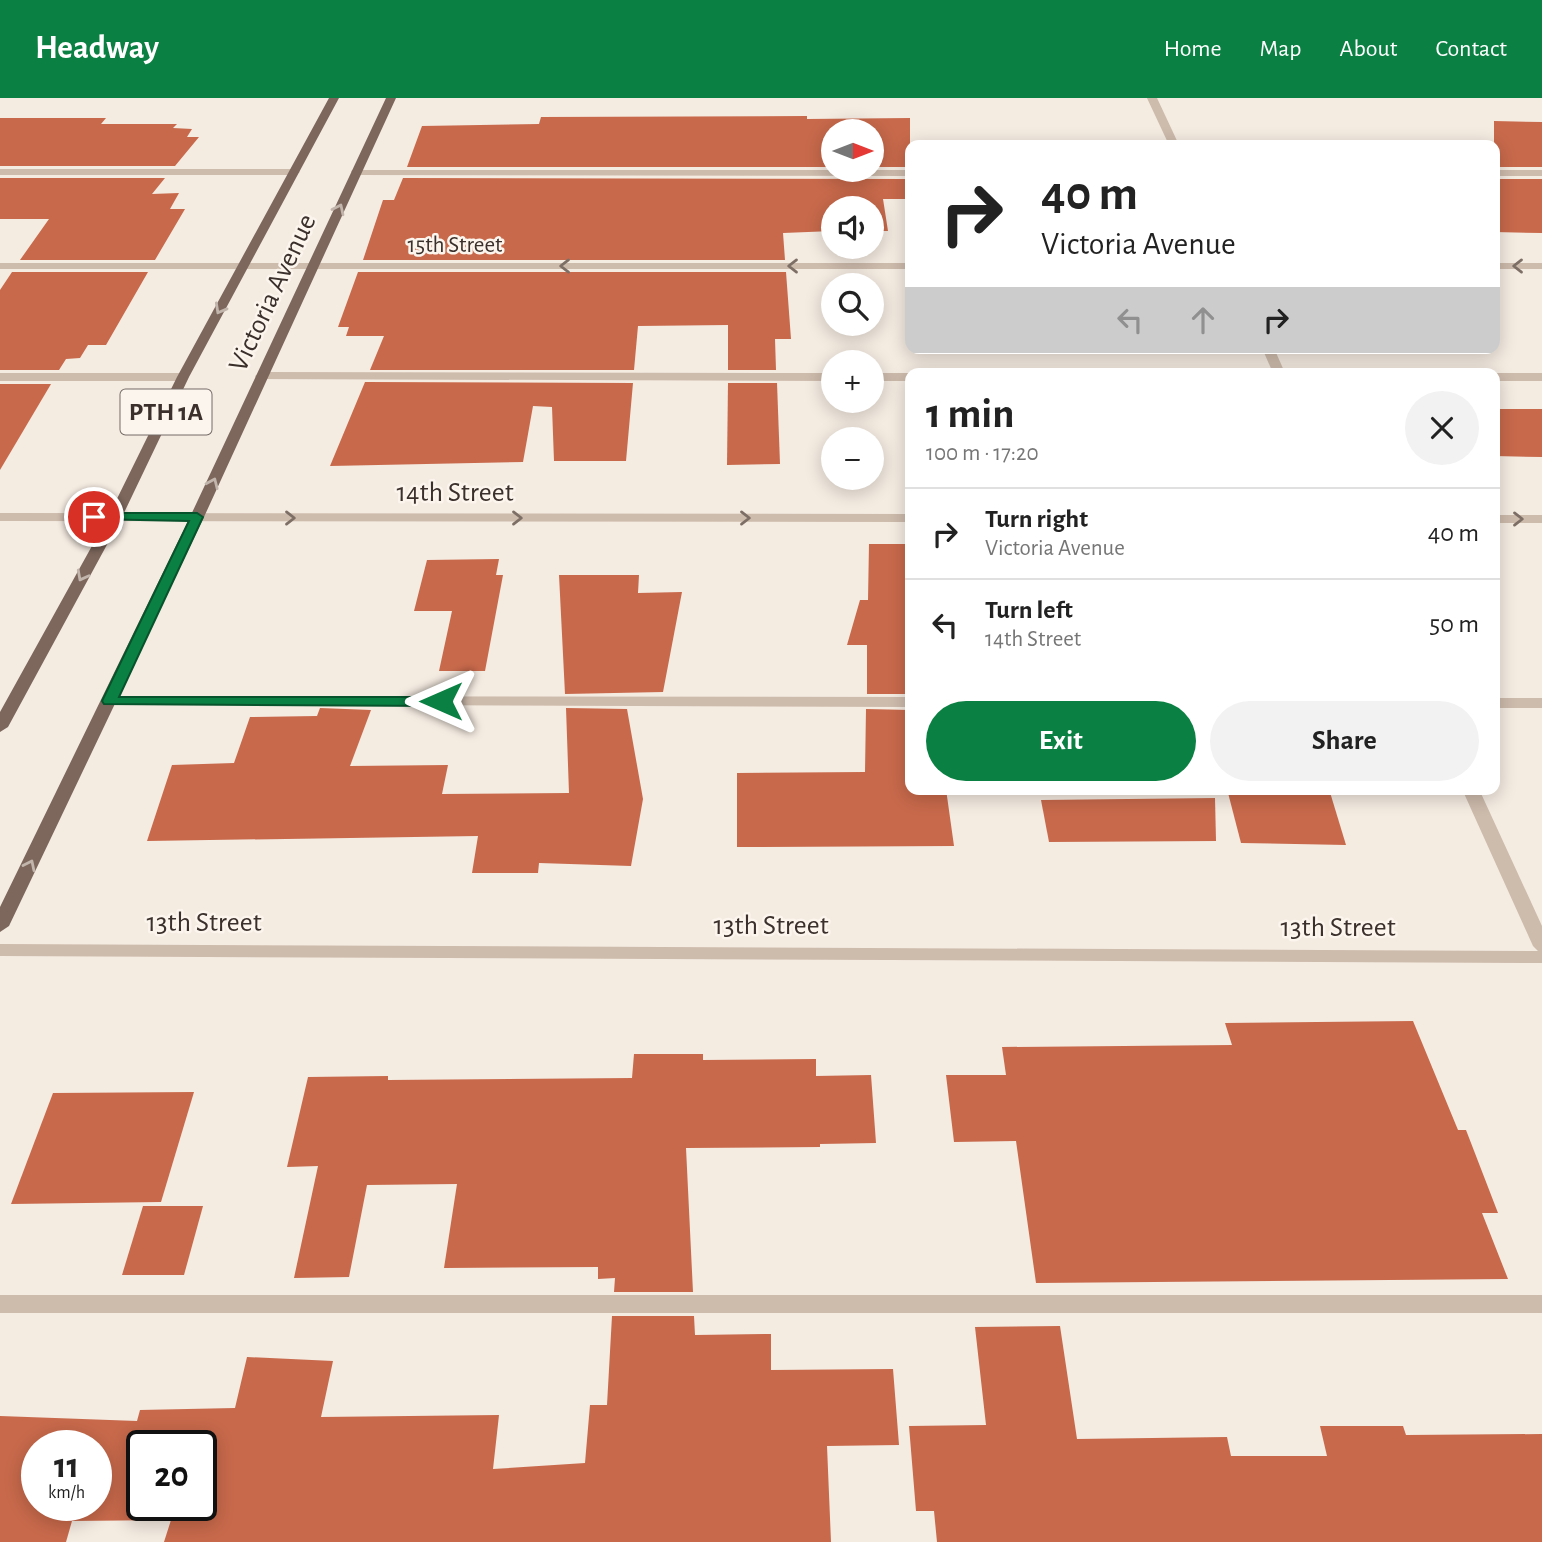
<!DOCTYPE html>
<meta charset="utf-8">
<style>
:root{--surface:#fff;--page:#f2f2f2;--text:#222;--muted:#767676;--line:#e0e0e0;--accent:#0b8043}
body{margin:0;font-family:"Alegreya Sans",sans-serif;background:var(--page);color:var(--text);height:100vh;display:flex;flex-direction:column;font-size:26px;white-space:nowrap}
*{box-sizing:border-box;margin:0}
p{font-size:23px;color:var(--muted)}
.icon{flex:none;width:38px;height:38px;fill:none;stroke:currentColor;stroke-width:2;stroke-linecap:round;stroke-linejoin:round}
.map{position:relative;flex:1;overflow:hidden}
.details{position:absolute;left:905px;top:270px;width:595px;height:427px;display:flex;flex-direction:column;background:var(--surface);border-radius:14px;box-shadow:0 4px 18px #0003}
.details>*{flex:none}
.guide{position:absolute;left:905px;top:42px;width:595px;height:214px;border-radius:14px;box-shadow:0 4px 18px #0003;background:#fff;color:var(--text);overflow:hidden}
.needle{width:46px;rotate:90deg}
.tools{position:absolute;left:821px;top:21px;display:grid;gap:14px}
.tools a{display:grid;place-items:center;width:63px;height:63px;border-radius:50%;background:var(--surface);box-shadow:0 4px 18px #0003;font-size:35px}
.speed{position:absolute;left:21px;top:1332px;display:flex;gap:14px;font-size:35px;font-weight:700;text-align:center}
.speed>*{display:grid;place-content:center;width:91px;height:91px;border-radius:50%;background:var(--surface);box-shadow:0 4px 18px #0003;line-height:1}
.speed small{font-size:18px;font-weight:400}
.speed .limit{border:4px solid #111;border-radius:10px;background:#fff;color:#111}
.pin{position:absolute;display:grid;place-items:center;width:60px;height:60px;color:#fff;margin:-30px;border:4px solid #fff;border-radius:50%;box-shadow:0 2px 7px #0007}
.me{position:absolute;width:77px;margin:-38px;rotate:270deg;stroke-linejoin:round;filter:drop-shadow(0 0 5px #0008)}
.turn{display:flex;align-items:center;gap:24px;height:147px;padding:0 21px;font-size:32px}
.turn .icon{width:91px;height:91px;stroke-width:2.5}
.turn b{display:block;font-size:49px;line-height:60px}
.lanes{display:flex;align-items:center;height:66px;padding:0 21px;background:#0003;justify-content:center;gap:35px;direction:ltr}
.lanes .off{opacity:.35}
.round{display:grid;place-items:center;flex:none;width:74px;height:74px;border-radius:37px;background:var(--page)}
.overview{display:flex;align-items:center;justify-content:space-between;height:119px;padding:0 21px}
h1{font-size:42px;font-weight:700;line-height:52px}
.cta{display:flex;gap:14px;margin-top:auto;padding:14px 21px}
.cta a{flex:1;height:80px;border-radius:42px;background:var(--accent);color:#fff;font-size:28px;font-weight:700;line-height:80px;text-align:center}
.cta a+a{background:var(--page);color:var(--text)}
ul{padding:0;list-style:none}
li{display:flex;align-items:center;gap:21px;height:91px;padding:0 21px;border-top:2px solid var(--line)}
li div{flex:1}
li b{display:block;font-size:26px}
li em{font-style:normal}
header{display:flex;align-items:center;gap:42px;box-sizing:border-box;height:98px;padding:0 35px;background:var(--accent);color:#fff}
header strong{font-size:33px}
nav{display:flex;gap:38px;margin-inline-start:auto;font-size:24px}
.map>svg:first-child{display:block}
.building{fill:#c8694b;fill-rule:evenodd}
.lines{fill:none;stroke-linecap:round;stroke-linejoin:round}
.service{fill:#cdbbac;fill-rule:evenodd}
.minor{fill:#cdbbac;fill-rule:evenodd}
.primary{fill:#7d675c;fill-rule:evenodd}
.oneway{stroke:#c2b5ac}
.oneway2{stroke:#7d6f65}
.route{fill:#0b8043;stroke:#07532c;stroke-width:2}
.labels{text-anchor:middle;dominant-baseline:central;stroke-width:5;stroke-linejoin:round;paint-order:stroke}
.far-street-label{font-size:23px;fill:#3b302b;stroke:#fbf5ee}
.shield{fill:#fbf5ee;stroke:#756b66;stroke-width:2}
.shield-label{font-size:26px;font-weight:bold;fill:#3b302b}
.street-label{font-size:28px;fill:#3b302b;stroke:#fbf5ee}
</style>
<header>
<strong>Headway</strong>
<nav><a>Home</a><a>Map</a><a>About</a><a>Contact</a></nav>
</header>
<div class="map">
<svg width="1542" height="1444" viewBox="0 0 1542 1444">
<rect width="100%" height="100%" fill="#f4ebe1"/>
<g class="building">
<polygon points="807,18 807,21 910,20 910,69 872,69 872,33 833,33 833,69 407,69 422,28 539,26 541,19"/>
<polygon points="0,20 106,20 101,26 177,26 173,30 192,31 187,39 199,39 175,68 0,68"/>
<polygon points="1494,23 1542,24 1542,69 1494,69"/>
<polygon points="0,80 165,80 152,96 179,95 170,111 185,111 155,162 20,162 49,121 0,121"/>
<polygon points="403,80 910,81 910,101 883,101 888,133 872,133 872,110 833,110 833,133 783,135 785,162 363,162 383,102 394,102"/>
<polygon points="1494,81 1542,81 1542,135 1494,134"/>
<polygon points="12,174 148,174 106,247 88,247 80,260 66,261 59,272 0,272 0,192"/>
<polygon points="358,174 786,174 791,241 775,241 776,272 728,272 728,227 638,228 634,272 370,272 384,238 346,238 349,229 338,229"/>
<polygon points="365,284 633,285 626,363 554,363 552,309 533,308 523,364 330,368"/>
<polygon points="728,285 777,285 780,366 727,367"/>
<polygon points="0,286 51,286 0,372"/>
<polygon points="1494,311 1542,311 1542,359 1494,358"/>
<polygon points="869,446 910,446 910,596 867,596 867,547 847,547 860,502 868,502"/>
<polygon points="499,461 496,477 503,477 485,573 439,573 452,513 414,513 427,462"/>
<polygon points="559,477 639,477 638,495 682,494 663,594 565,596"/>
<polygon points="320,610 371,612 350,668 448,667 442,696 569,695 566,610 627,611 643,701 631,768 539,765 538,775 472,775 478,738 147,743 172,667 234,665 250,619 317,618"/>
<polygon points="866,611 910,612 910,691 946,691 954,748 737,749 737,675 865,674"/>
<polygon points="1227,691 1329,691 1346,747 1241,745"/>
<polygon points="1215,700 1216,743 1049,744 1041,702"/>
<polygon points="1413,923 1458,1032 1466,1032 1498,1115 1482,1115 1508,1181 1036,1185 1016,1043 954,1044 946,977 1006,977 1002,949 1232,947 1225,925"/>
<polygon points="634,956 703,956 703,962 816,961 816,978 871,977 876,1045 820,1046 820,1049 686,1050 693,1194 614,1194 615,1180 598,1181 598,1169 444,1170 457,1086 367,1087 349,1179 294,1180 318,1068 287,1069 308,979 388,978 388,982 632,980"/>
<polygon points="194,994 161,1104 11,1106 53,995"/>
<polygon points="143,1108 203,1108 184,1177 122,1177"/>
<path d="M612 1218H694L695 1237 771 1236V1272L893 1271 899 1347 827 1348 831 1444H164L171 1422 72 1423 66 1444H0V1318L137 1323 140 1312 235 1310 247 1259 333 1263 321 1319 499 1317 493 1371 585 1365 590 1307H607ZM37 1348H96V1407H37ZM142 1348H201V1407H142Z"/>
<polygon points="1060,1228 1077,1341 1227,1339 1231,1358 1327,1358 1320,1328 1403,1328 1406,1337 1542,1336 1542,1444 937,1444 934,1413 916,1413 909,1328 986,1327 975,1229"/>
</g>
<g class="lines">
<g class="service">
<polygon points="0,71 295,71 300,74 295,77 0,77"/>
<polygon points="352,72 910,72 910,78 356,77 351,74"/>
<rect x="1494" y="72" width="48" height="6"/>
<polygon points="261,274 833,275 833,283 257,281 255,278"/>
<polygon points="0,275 183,275 189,279 183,283 0,283"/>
<rect x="872" y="275" width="38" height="8"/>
<rect x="1494" y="275" width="48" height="8"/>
<polygon points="110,598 910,599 910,609 104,606 102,603"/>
<rect x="1494" y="600" width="48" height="10"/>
<rect x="0" y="1197" width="1542" height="18"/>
</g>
<g class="minor">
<polygon points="1147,0 1157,0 1179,47 1169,47"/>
<rect x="0" y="165" width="910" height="6"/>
<rect x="1494" y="165" width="48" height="6"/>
<polygon points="1262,250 1274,250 1285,275 1273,275"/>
<polygon points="0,415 910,416 910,424 0,423"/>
<rect x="1494" y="417" width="48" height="8"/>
<polygon points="1462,691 1479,691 1542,828 1542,865 0,858 0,846 1538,853 1533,848"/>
</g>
<g class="primary">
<polygon points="329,0 339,0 189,279 122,419 8,629 0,634 0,614 108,419 177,279"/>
<polygon points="386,0 396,0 204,419 9,828 0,834 0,809 190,419"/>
</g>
</g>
<defs><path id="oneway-chevron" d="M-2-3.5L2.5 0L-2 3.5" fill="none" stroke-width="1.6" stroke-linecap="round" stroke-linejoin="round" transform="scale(1.75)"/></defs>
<g class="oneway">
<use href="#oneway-chevron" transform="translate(339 111) rotate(-64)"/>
<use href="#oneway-chevron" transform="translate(220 211) rotate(119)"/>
<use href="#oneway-chevron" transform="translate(213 385) rotate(-66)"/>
<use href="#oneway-chevron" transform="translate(82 478) rotate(118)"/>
<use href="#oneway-chevron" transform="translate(30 767) rotate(-64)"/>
</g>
<g class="oneway2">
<use href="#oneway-chevron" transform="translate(565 168) rotate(-180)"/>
<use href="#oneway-chevron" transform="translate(793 168) rotate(-180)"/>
<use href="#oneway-chevron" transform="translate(1518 168) rotate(180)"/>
<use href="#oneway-chevron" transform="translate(290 420)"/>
<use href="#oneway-chevron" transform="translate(517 420)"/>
<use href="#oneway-chevron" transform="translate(745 420)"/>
<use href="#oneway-chevron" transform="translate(1518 421)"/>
</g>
<polygon class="route" points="94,415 197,415 203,419 119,599 441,599 449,603 441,608 104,606 102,603 189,423 90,421 88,419"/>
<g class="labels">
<g class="far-street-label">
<text x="455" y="147">15th Street</text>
</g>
<rect class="shield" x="120.5" y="291.5" width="91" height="45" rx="5"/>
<g class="shield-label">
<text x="166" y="314">PTH 1A</text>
</g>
<g class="street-label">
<text transform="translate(273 195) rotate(-65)">Victoria Avenue</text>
<text x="455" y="395">14th Street</text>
<text x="204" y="825">13th Street</text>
<text x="771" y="828">13th Street</text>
<text x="1338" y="830">13th Street</text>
</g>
</g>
</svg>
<div class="tools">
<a><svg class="needle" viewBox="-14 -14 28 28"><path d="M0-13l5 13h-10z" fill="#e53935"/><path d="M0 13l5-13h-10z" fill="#767676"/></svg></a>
<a><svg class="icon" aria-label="sound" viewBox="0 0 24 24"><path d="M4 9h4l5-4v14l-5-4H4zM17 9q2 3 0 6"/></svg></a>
<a><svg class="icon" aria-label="search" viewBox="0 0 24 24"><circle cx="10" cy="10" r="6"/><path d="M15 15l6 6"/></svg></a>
<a>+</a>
<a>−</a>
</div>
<div class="speed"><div>11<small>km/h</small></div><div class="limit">20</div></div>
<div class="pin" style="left:94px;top:419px;background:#d93025"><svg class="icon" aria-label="arrive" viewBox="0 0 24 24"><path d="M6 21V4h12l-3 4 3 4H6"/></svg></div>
<svg class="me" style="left:441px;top:603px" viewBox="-20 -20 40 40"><path d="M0-17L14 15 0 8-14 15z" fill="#0b8043" stroke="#fff" stroke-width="4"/></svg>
<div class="guide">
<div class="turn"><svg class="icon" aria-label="right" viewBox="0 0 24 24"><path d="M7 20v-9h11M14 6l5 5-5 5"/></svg><div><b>40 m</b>Victoria Avenue</div></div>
<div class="lanes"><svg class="icon off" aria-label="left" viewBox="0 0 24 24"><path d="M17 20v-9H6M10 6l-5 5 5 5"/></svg><svg class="icon off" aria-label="ahead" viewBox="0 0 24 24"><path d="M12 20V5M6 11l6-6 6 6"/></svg><svg class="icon" aria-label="right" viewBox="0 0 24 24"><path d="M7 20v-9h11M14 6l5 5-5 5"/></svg></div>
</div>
<section class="details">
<div class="overview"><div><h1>1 min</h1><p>100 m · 17:20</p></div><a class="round"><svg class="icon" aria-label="close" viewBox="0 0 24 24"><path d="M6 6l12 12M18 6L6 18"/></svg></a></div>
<ul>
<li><svg class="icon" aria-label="right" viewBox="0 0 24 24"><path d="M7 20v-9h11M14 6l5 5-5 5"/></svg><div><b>Turn right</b><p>Victoria Avenue</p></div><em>40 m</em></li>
<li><svg class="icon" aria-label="left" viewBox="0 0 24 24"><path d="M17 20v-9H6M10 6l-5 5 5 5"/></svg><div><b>Turn left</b><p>14th Street</p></div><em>50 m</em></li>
</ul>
<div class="cta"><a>Exit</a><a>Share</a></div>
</section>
</div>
